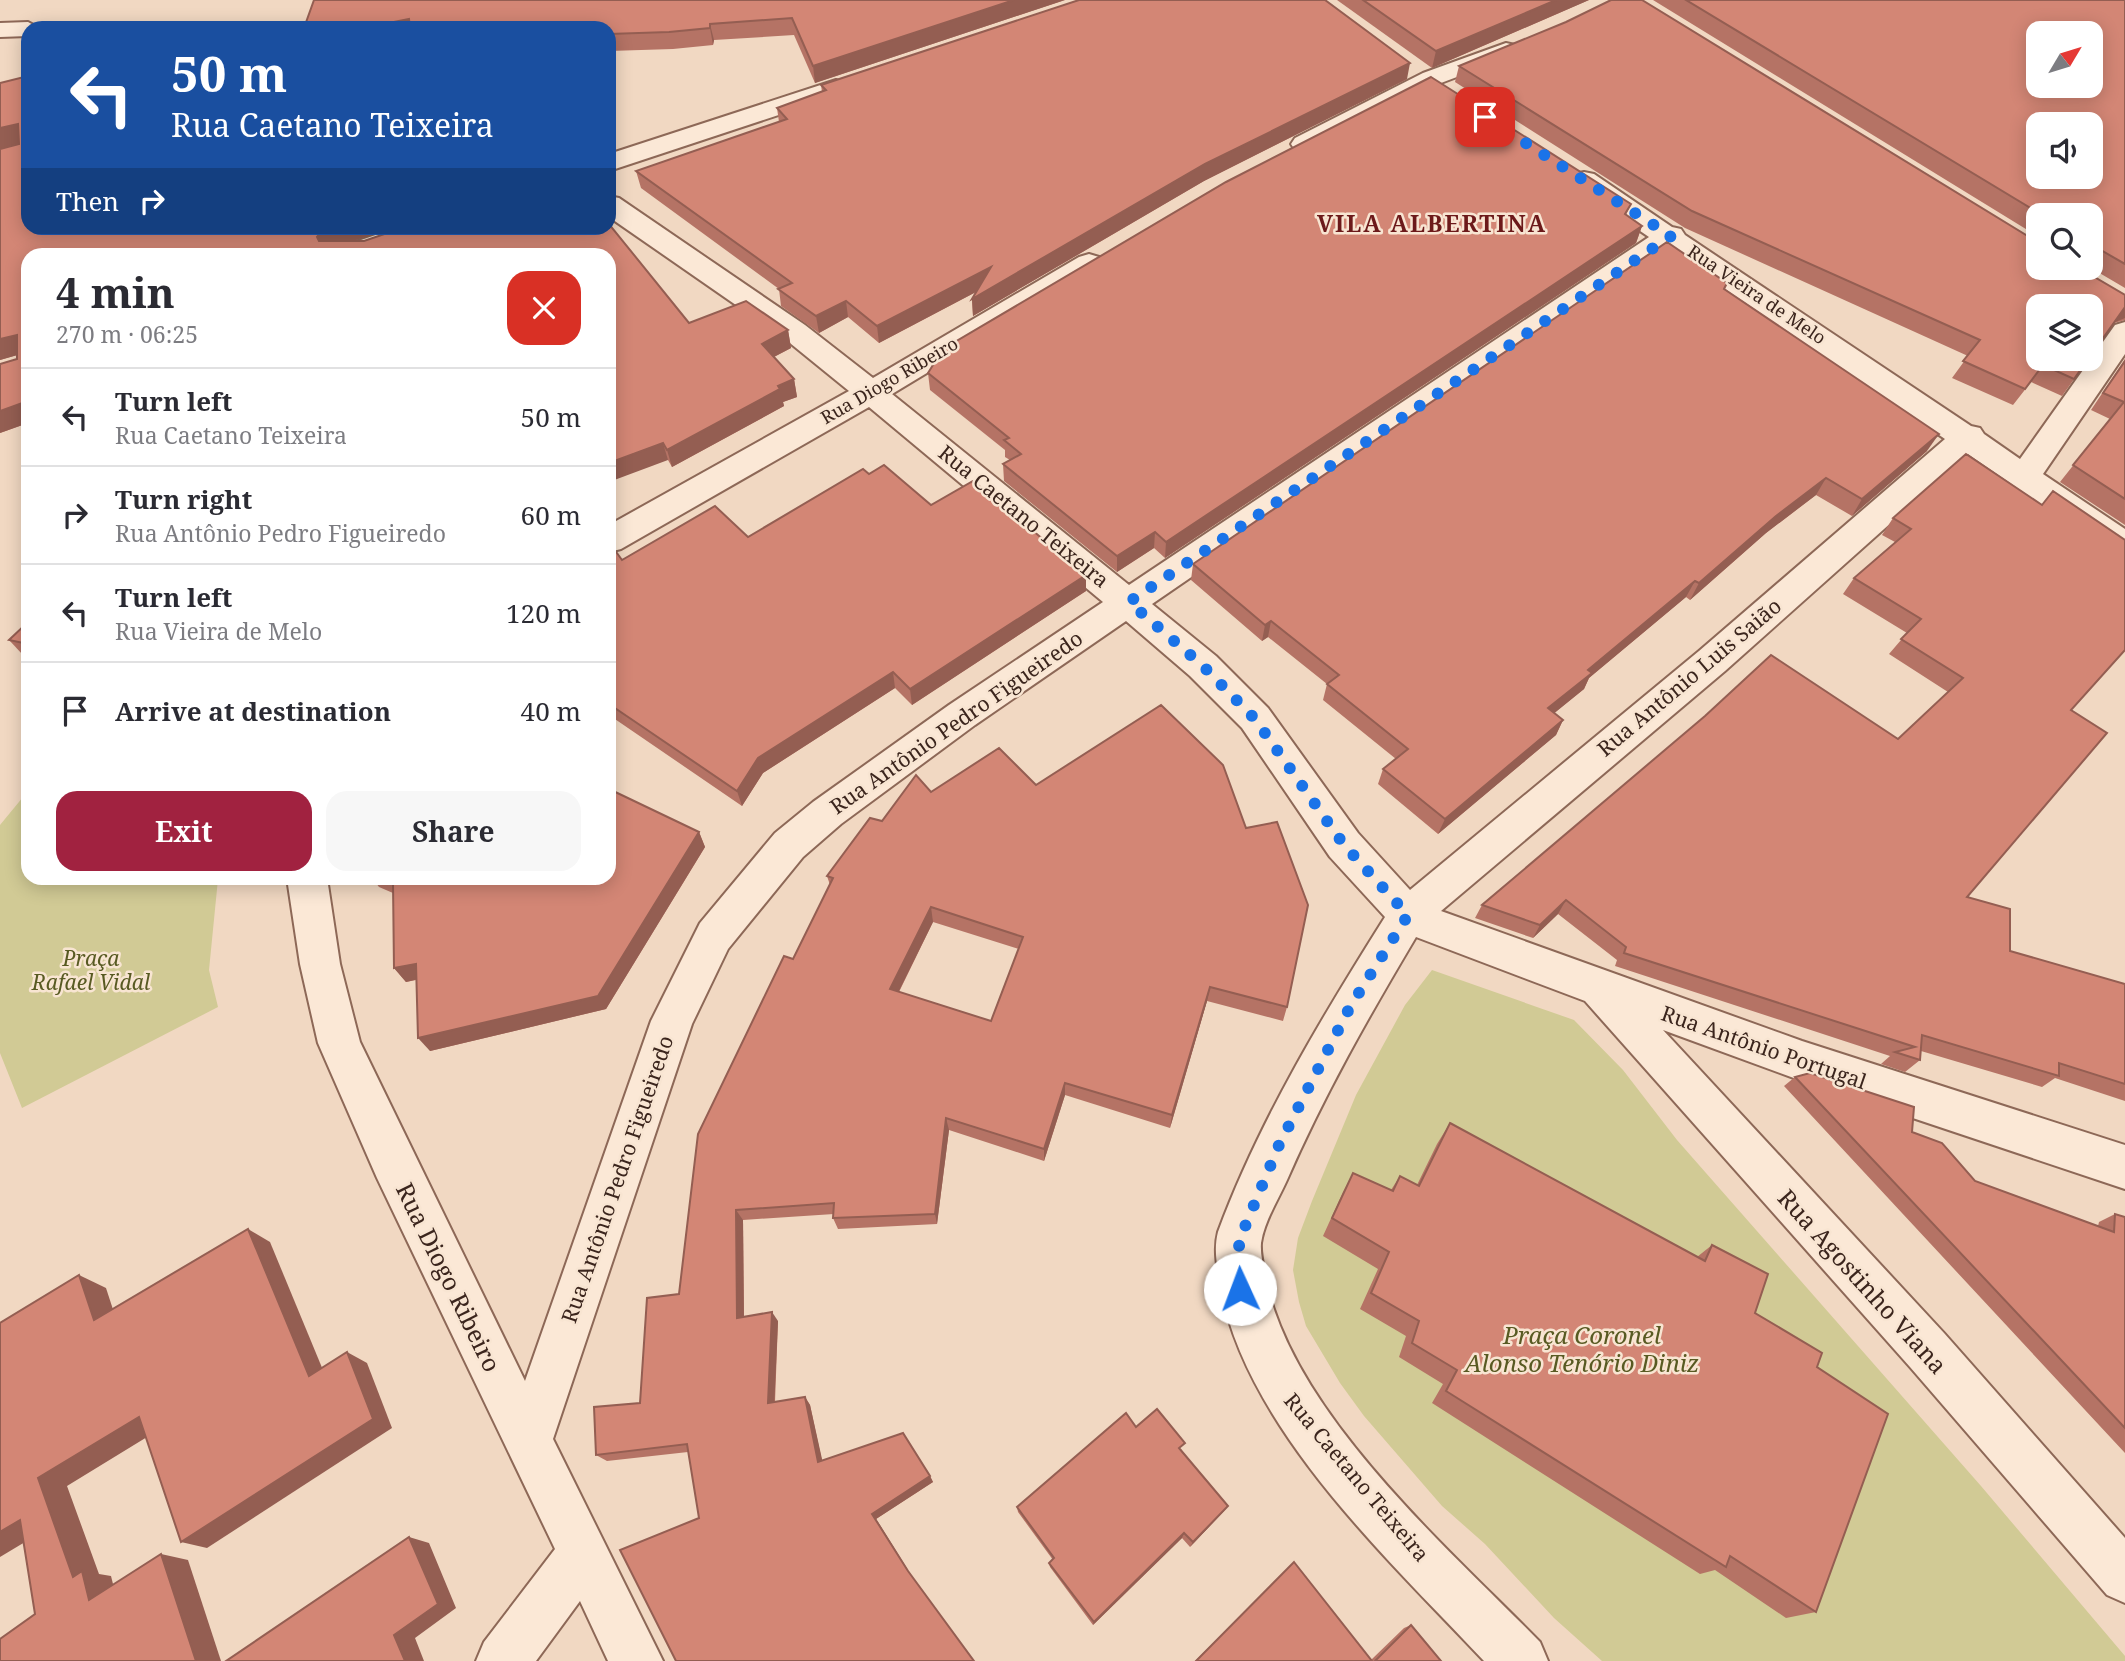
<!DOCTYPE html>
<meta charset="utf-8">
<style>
:root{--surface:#fff;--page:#f7f7f7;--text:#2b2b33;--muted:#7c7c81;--line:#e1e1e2;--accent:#a12240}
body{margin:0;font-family:"Noto Serif",serif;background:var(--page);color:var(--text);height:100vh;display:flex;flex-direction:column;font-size:26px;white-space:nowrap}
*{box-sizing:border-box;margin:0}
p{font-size:23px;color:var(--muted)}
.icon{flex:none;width:38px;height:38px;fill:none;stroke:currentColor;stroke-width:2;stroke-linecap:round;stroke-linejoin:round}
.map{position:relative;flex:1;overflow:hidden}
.sheet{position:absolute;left:21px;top:248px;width:595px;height:637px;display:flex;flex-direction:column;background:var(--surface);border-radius:21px;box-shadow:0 4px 18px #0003}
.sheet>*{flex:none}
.top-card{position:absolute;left:21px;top:21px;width:595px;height:214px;border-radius:21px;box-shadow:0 4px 18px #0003;background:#1a4fa0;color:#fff;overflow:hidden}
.needle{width:46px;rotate:52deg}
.fabs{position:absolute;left:2026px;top:21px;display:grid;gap:14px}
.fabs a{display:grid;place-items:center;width:77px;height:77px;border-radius:14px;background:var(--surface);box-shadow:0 4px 18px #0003;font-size:35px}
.pin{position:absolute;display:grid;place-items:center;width:60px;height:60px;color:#fff;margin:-30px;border-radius:14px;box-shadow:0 4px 10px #0006}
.me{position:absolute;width:77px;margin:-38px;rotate:358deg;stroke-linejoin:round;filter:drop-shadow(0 0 5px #0008)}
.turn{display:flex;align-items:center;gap:24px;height:147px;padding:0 35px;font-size:32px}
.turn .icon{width:91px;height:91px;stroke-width:2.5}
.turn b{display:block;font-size:49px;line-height:60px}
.then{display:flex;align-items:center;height:66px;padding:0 35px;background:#0003;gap:14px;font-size:26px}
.round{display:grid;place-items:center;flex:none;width:74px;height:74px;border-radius:21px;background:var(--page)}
.headline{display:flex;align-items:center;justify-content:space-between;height:119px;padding:0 35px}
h1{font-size:42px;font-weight:700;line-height:52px}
.button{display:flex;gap:14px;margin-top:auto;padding:14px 35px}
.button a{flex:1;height:80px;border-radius:21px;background:var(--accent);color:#fff;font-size:28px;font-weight:700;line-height:80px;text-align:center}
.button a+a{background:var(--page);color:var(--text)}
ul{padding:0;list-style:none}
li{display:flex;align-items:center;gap:21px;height:98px;padding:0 35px;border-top:2px solid var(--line)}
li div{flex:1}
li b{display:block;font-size:26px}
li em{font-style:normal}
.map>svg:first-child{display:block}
.green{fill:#d1ca95}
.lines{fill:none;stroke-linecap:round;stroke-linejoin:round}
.street-casing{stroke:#8d6857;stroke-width:4}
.street{fill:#fbe8d6;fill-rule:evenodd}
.wall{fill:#b57365;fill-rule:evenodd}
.shaded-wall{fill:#945e52}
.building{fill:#d38675;stroke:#945e52;stroke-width:2;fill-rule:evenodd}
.route{stroke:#1a73e8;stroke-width:12;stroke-dasharray:0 21.6}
.labels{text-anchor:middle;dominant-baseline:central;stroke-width:5;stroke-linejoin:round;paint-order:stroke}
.far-street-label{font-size:18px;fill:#3b251d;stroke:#f8e5d2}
.street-label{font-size:21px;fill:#3b251d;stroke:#f8e5d2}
.park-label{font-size:21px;font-style:italic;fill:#585a22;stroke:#f8e5d2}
.far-district-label{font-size:23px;font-weight:bold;letter-spacing:2px;fill:#6c191a;stroke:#f8e5d2}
.near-street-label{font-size:24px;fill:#3b251d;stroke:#f8e5d2}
.near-park-label{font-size:24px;font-style:italic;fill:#585a22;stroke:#f8e5d2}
</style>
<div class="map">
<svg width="2125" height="1661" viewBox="0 0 2125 1661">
<rect width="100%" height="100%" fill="#f1d8c2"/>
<g class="green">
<polygon points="28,791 28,878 218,879 209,970 218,1007 22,1108 0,1053 0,825"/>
<polygon points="1432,970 1574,1020 1623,1070 1677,1140 1981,1486 2125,1656 2125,1661 1602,1661 1554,1618 1485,1544 1442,1506 1364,1416 1340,1383 1306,1326 1299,1302 1293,1270 1298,1238 1312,1201 1356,1095 1405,1005"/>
</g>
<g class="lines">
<g class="street-casing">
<g id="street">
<polygon points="28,22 39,28 28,28 28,36 0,37 0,23"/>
<polygon points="1506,43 1515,45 1518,50 1515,55 1441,83 1313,150 1295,150 1291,144 1295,138 1423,73"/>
<polygon points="836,80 845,83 849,88 845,93 609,171 609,154"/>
<path d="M1584 172 1594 174 1672 227 1681 229 1685 235 1971 426 1980 428 1984 434 2020 459 2115 325 2125 322V354L2043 474 2125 529V557L2113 554 1968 454 1725 671 1441 911 1802 1041 2125 1145V1189L1802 1081 1663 1030 1944 1333 2125 1538V1603L2107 1595 1910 1367 1585 1001 1416 937C1369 1016 1324 1095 1287 1180 1278 1200 1264 1222 1261 1243 1260 1255 1264 1268 1266 1280 1293 1413 1447 1547 1540 1642L1548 1661H1484C1390 1561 1247 1429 1221 1289 1218 1270 1213 1251 1218 1232 1259 1121 1322 1017 1385 917L1330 857 1242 728 1190 676 1126 621 975 725 841 824 803 857 728 949 692 1024 553 1439 663 1661H608L580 1601 536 1661H476L484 1642 555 1549 377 1178 318 1043 300 964 287 878H327L340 964 360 1042 525 1381 651 1021 700 923 775 833 813 802 949 705 1103 602 869 407 621 549 609 552V525L849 391 785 339 609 217V196L619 198 805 325 873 378 1079 257 1089 254 1099 257 1103 263 1099 269 892 394 1129 585 1649 237 1574 186 1571 180 1574 174ZM1668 250 1945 439 1699 651 1410 890 1358 833 1268 708 1216 656 1152 604Z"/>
<polygon points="396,228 436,228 432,234 371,256 328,256 332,250"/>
</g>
</g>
<use href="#street" class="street"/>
</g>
<g class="wall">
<polygon points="1065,0 815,83 794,35 714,40 713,45 673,49 609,51 609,28"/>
<polygon points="1337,0 1589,0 1432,68"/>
<polygon points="1653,0 2125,0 2125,288 2091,268 2091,215 2039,215 2039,237"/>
<polygon points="1566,22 2039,243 2125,295 2125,320 2114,323 2062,396 2031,382 2013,405 1952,378 1968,356 1685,228 1455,82 1459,66"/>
<polygon points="1407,79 1204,181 973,316 972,299 976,292 879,343 848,317 819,333 781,306 779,289 641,188 636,171 779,122 777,108 822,92 821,85"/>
<polygon points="0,149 28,228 394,228 351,241 364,241 416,234 689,323 788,330 791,348 774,357 794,379 797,397 783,402 784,406 672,467 668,460 28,256 28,423 0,433 17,359 17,355 0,360"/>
<polygon points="1631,204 1626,215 1642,226 1636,243 1165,558 1154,548 1117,572 1004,481 1003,464 1010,460 1005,457 1005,450 930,390 928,373"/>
<polygon points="1725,289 1927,451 1852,516 1816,495 1766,533 1690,600 1686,597 1589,678 1584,689 1554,713 1563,720 1556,735 1438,834 1378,784 1383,769 1396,759 1323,700 1327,684 1268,637 1262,641 1191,580 1193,564"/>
<polygon points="2125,359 2125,525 2060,482 2110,419 2091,410"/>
<polygon points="869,474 931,505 1086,575 1086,591 912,705 895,688 763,773 742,806 609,715 609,542 622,560 748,537"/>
<polygon points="2042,505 2071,710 1967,897 2010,951 2125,984 2125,1101 2055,1078 2042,1087 1921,1051 1920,1060 1905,1072 1881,1064 1890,1056 1615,966 1617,960 1558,914 1533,938 1475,918 1482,905 1898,739 1948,692 1889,654 1907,633 1843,594 1854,578 1895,542 1882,535 1893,518"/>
<polygon points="28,622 28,656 23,655 9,640"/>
<path d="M1036 785 1287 1007 1283 1021 1207 1001 1170 1128 1065 1095 1044 1161 949 1130 937 1224 838 1229 833 1218 834 1214 743 1220 744 1317 778 1321 775 1402 805 1397 810 1405 822 1461 930 1476 933 1482 876 1519 911 1575 699 1518 688 1452 607 1461 596 1455 640 1403 679 1294 793 959 830 885 827 876 882 821 931 792ZM933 922 1019 949 991 1021 899 992Z"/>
<polygon points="699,832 705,847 606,1009 430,1051 416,980 406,982 394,968 393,893 379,887 372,878 609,878"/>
<polygon points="1795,1077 1912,1132 1975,1181 2098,1226 2099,1222 2115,1214 2125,1217 2125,1453 1784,1086"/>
<polygon points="1450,1123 1697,1257 1712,1245 1755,1313 1817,1367 1816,1612 1786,1618 1715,1570 1700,1574 1432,1403 1443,1384 1399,1357 1406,1336 1360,1309 1378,1269 1323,1236 1343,1192 1353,1173 1391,1190 1400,1176 1417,1185 1437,1144"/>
<polygon points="1136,1427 1182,1450 1181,1450 1224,1511 1190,1547 1182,1538 1093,1625 1050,1567 1049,1563 1053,1560 1018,1512 1017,1507"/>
<polygon points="1294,1562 1371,1660 1404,1628 1411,1625 1441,1661 1195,1661"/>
</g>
<g class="shaded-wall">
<polygon points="1014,0 1065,0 815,83 813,66"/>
<polygon points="1556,0 1589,0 1432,68 1436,51"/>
<polygon points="409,19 413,28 364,28"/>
<polygon points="710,24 714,40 713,45 710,28"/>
<polygon points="1410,63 1407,79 1204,181 973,316 972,299 1205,164"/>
<polygon points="18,124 28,141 0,149 0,128"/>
<polygon points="1642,226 1636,243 1165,558 1166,542"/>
<polygon points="331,228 394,228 331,248 326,255 317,237 323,230"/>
<polygon points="991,267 991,284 879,343 877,326"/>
<polygon points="846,301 848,317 819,333 816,316"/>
<polygon points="2125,307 2125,318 2113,323"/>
<polygon points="788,330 791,348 766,361 762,344"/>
<polygon points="17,335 28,352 0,360 0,339"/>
<polygon points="794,379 797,397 783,402 784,406 672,467 667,450 778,386"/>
<polygon points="28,401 28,423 0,433 0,411"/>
<polygon points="1939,434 1927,451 1852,516 1862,499"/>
<polygon points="663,443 668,460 609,482 609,463"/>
<polygon points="1826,478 1816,495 1766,533 1690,600 1699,583 1776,516"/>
<polygon points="1155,532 1154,548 1117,572 1117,556"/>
<polygon points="1086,575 1086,591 912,705 910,689"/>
<polygon points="1695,581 1686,597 1589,678 1584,689 1541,724 1548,708 1588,670"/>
<polygon points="1271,621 1268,637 1262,641 1265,625"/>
<polygon points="893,672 895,688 763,773 742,806 737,791 758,758"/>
<polygon points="1563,720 1556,735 1438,834 1445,819"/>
<polygon points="699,832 705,847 606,1009 430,1051 418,1038"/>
<polygon points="1566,900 1558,914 1533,938 1540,925"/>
<polygon points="931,907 933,922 893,1003 890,989"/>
<polygon points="416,964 427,977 406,982 394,968"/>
<polygon points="1210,987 1207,1001 1170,1128 1172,1115"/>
<polygon points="1065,1083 1065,1095 1044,1161 1044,1149"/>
<polygon points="946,1118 949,1130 937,1224 935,1214"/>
<polygon points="736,1210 743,1220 744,1326 737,1318"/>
<polygon points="248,1229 270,1242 330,1387 309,1376"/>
<polygon points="79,1275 106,1288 120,1331 94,1320"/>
<polygon points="772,1312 778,1321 774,1410 768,1403"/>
<polygon points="347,1352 367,1363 392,1428 207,1548 181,1542"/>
<polygon points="805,1397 810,1405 824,1468 818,1462"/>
<polygon points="139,1417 165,1426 67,1486 99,1574 111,1576 118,1604 89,1600 73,1577 38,1478"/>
<polygon points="930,1476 933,1482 876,1519 911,1575 872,1514"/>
<polygon points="1228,1506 1224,1511 1190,1547 1193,1542"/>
<polygon points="20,1520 50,1527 0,1557 0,1532"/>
<polygon points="1184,1533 1182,1538 1093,1625 1094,1622"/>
<polygon points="409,1537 429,1543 456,1608 415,1638 424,1661 405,1661 394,1635"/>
<polygon points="161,1554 188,1560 221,1661 196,1661"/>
</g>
<g class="building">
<polygon points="314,0 1014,0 813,66 792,18 710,24 710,28 669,32 609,34 609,28 410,28 409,19 364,28 304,28"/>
<polygon points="1079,0 1325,0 1410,63 1205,164 972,299 991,267 877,326 846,301 816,316 778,289 792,283 636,171 787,119 777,108 826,90 821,85"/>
<polygon points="1363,0 1556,0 1436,51"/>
<polygon points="1611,0 1642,0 2039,243 2039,268 2079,268 2125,295 2125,307 2091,355 2091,306 2039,306 2039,359 2088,359 2074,379 2043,365 2025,389 1963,361 1980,340 1692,211 1459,66 1566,22"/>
<path d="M1686 0H2125V264L2099 249H2091V215H2042ZM2039 33H2091V86H2039ZM2039 124H2091V177H2039Z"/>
<polygon points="28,76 28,228 331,228 323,230 317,237 319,241 364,241 402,228 410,228 416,234 437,228 609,228 609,224 689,323 746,301 788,330 762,344 794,379 778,386 780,389 667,450 663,443 609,463 609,256 28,256 28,401 0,411 0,364 17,359 17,335 0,339 0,149 19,144 18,124 0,128 0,83"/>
<polygon points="1431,77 1631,204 1625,214 1642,226 1166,542 1155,532 1117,556 1003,464 1021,454 1004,440 1009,438 928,373 943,349 1226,182"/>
<polygon points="1667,242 1727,283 1724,289 1939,434 1862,499 1826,478 1776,516 1699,583 1695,581 1588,670 1592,673 1548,708 1563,720 1445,819 1383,769 1408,749 1327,684 1339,675 1271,621 1265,625 1193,564"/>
<polygon points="2125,361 2125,499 2073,465 2124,402 2103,393"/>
<polygon points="1966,454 2042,505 2053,491 2125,540 2125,650 2071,710 2107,733 1967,897 2010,909 2010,951 2125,984 2125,1084 2059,1063 2059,1076 1922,1035 1920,1060 1895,1052 1915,1047 1624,953 1626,947 1566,900 1540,925 1482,905 1705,716 1771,655 1898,739 1963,678 1901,639 1921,619 1854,578 1911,529 1893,518"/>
<polygon points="884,465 931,505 973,481 1086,575 910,689 893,672 758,758 737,791 609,704 609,542 622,560 715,506 748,537 863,469 869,474"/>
<polygon points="28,622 28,644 9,640"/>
<path d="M1161 705 1223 765 1246 828 1277 822 1308 905 1287 1007 1210 987 1172 1115 1065 1083 1044 1149 946 1118 935 1214 833 1218 834 1203 736 1210 737 1318 772 1312 768 1403 805 1397 818 1462 903 1433 930 1476 872 1514 908 1571 974 1661H676L620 1550 699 1518 687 1444 596 1455 594 1407 640 1403 647 1298 679 1294 698 1134 784 956 793 959 833 878 827 876 870 818 882 821 916 775 931 792 999 748 1036 785ZM931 907 1023 937 991 1021 890 989Z"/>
<polygon points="609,789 699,832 598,996 418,1038 416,964 394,968 393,883 382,878 609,878"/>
<polygon points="1810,1073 1914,1107 1912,1132 1942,1143 1975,1181 2114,1232 2115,1214 2125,1217 2125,1428 1795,1077"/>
<polygon points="1450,1123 1705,1261 1712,1245 1768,1274 1755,1313 1822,1353 1817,1367 1888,1414 1816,1612 1730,1556 1726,1567 1446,1391 1457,1370 1412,1343 1419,1321 1371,1293 1389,1252 1332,1218 1353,1173 1393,1191 1400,1176 1419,1186"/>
<polygon points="248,1229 309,1376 347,1352 373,1419 181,1542 139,1417 38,1478 73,1577 82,1571 89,1600 161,1554 196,1661 0,1661 0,1639 35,1614 20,1520 0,1532 0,1323 79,1275 94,1320"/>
<polygon points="1157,1409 1185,1443 1179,1448 1228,1506 1193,1542 1184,1533 1094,1622 1049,1563 1054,1558 1017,1507 1126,1413 1136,1427"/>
<polygon points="409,1537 438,1604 394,1635 405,1661 226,1661"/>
<polygon points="1294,1562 1372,1661 1196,1661"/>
<polygon points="1411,1625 1441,1661 1375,1661"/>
</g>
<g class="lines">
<polyline class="route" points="1240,1289 1239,1241 1279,1145 1350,1007 1408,915 1344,845 1255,719 1203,666 1129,602 1671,236 1485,117"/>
</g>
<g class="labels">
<g class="far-street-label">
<text transform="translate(1757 294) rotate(34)">Rua Vieira de Melo</text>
<text transform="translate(889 380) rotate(-30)">Rua Diogo Ribeiro</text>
</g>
<g class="street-label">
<text transform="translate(1024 516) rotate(39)">Rua Caetano Teixeira</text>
<text transform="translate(1689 677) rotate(-40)">Rua Antônio Luis Saião</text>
<text transform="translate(956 722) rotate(-35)">Rua Antônio Pedro Figueiredo</text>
<text transform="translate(1764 1047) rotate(19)">Rua Antônio Portugal</text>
<text transform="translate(617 1179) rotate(-71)">Rua Antônio Pedro Figueiredo</text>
<text transform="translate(1357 1477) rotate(50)">Rua Caetano Teixeira</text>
</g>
<g class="park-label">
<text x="91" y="958">Praça<tspan x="91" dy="24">Rafael Vidal</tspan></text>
</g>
<g class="far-district-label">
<text x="1432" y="223">VILA ALBERTINA</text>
</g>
<g class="near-street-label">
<text transform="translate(449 1277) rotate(64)">Rua Diogo Ribeiro</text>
<text transform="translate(1863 1281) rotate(48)">Rua Agostinho Viana</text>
</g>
<g class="near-park-label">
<text x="1582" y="1334">Praça Coronel<tspan x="1582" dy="28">Alonso Tenório Diniz</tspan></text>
</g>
</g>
</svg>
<div class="fabs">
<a><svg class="needle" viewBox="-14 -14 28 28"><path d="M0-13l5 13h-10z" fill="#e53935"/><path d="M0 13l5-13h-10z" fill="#7c7c81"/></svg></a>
<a><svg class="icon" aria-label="sound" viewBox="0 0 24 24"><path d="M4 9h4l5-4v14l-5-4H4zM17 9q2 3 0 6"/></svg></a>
<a><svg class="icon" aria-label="search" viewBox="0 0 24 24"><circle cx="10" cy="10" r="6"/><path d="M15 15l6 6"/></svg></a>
<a><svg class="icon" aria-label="layers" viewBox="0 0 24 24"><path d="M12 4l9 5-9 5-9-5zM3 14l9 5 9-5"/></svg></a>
</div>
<div class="pin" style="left:1485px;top:117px;background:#d93025"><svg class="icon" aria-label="arrive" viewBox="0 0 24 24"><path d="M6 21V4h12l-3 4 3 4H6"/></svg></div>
<svg class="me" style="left:1240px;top:1289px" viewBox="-20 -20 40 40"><circle r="19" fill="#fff"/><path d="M0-13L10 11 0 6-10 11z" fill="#1a73e8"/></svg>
<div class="top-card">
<div class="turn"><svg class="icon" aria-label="left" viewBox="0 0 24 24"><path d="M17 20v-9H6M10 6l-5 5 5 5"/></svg><div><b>50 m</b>Rua Caetano Teixeira</div></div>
<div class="then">Then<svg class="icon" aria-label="right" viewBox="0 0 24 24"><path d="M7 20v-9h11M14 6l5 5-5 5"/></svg></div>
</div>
<section class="sheet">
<div class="headline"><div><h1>4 min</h1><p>270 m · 06:25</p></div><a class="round" style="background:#d93025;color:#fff"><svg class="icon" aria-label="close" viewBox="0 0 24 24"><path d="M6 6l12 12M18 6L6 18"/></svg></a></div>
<ul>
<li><svg class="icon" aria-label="left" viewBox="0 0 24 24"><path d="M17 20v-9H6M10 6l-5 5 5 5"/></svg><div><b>Turn left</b><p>Rua Caetano Teixeira</p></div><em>50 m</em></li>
<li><svg class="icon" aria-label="right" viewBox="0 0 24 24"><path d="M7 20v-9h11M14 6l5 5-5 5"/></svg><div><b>Turn right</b><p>Rua Antônio Pedro Figueiredo</p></div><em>60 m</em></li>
<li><svg class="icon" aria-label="left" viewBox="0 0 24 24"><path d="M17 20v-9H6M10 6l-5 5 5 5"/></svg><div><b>Turn left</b><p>Rua Vieira de Melo</p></div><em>120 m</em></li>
<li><svg class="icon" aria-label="arrive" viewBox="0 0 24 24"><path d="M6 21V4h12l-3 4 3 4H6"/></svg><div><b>Arrive at destination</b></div><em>40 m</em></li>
</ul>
<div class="button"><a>Exit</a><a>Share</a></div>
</section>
</div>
